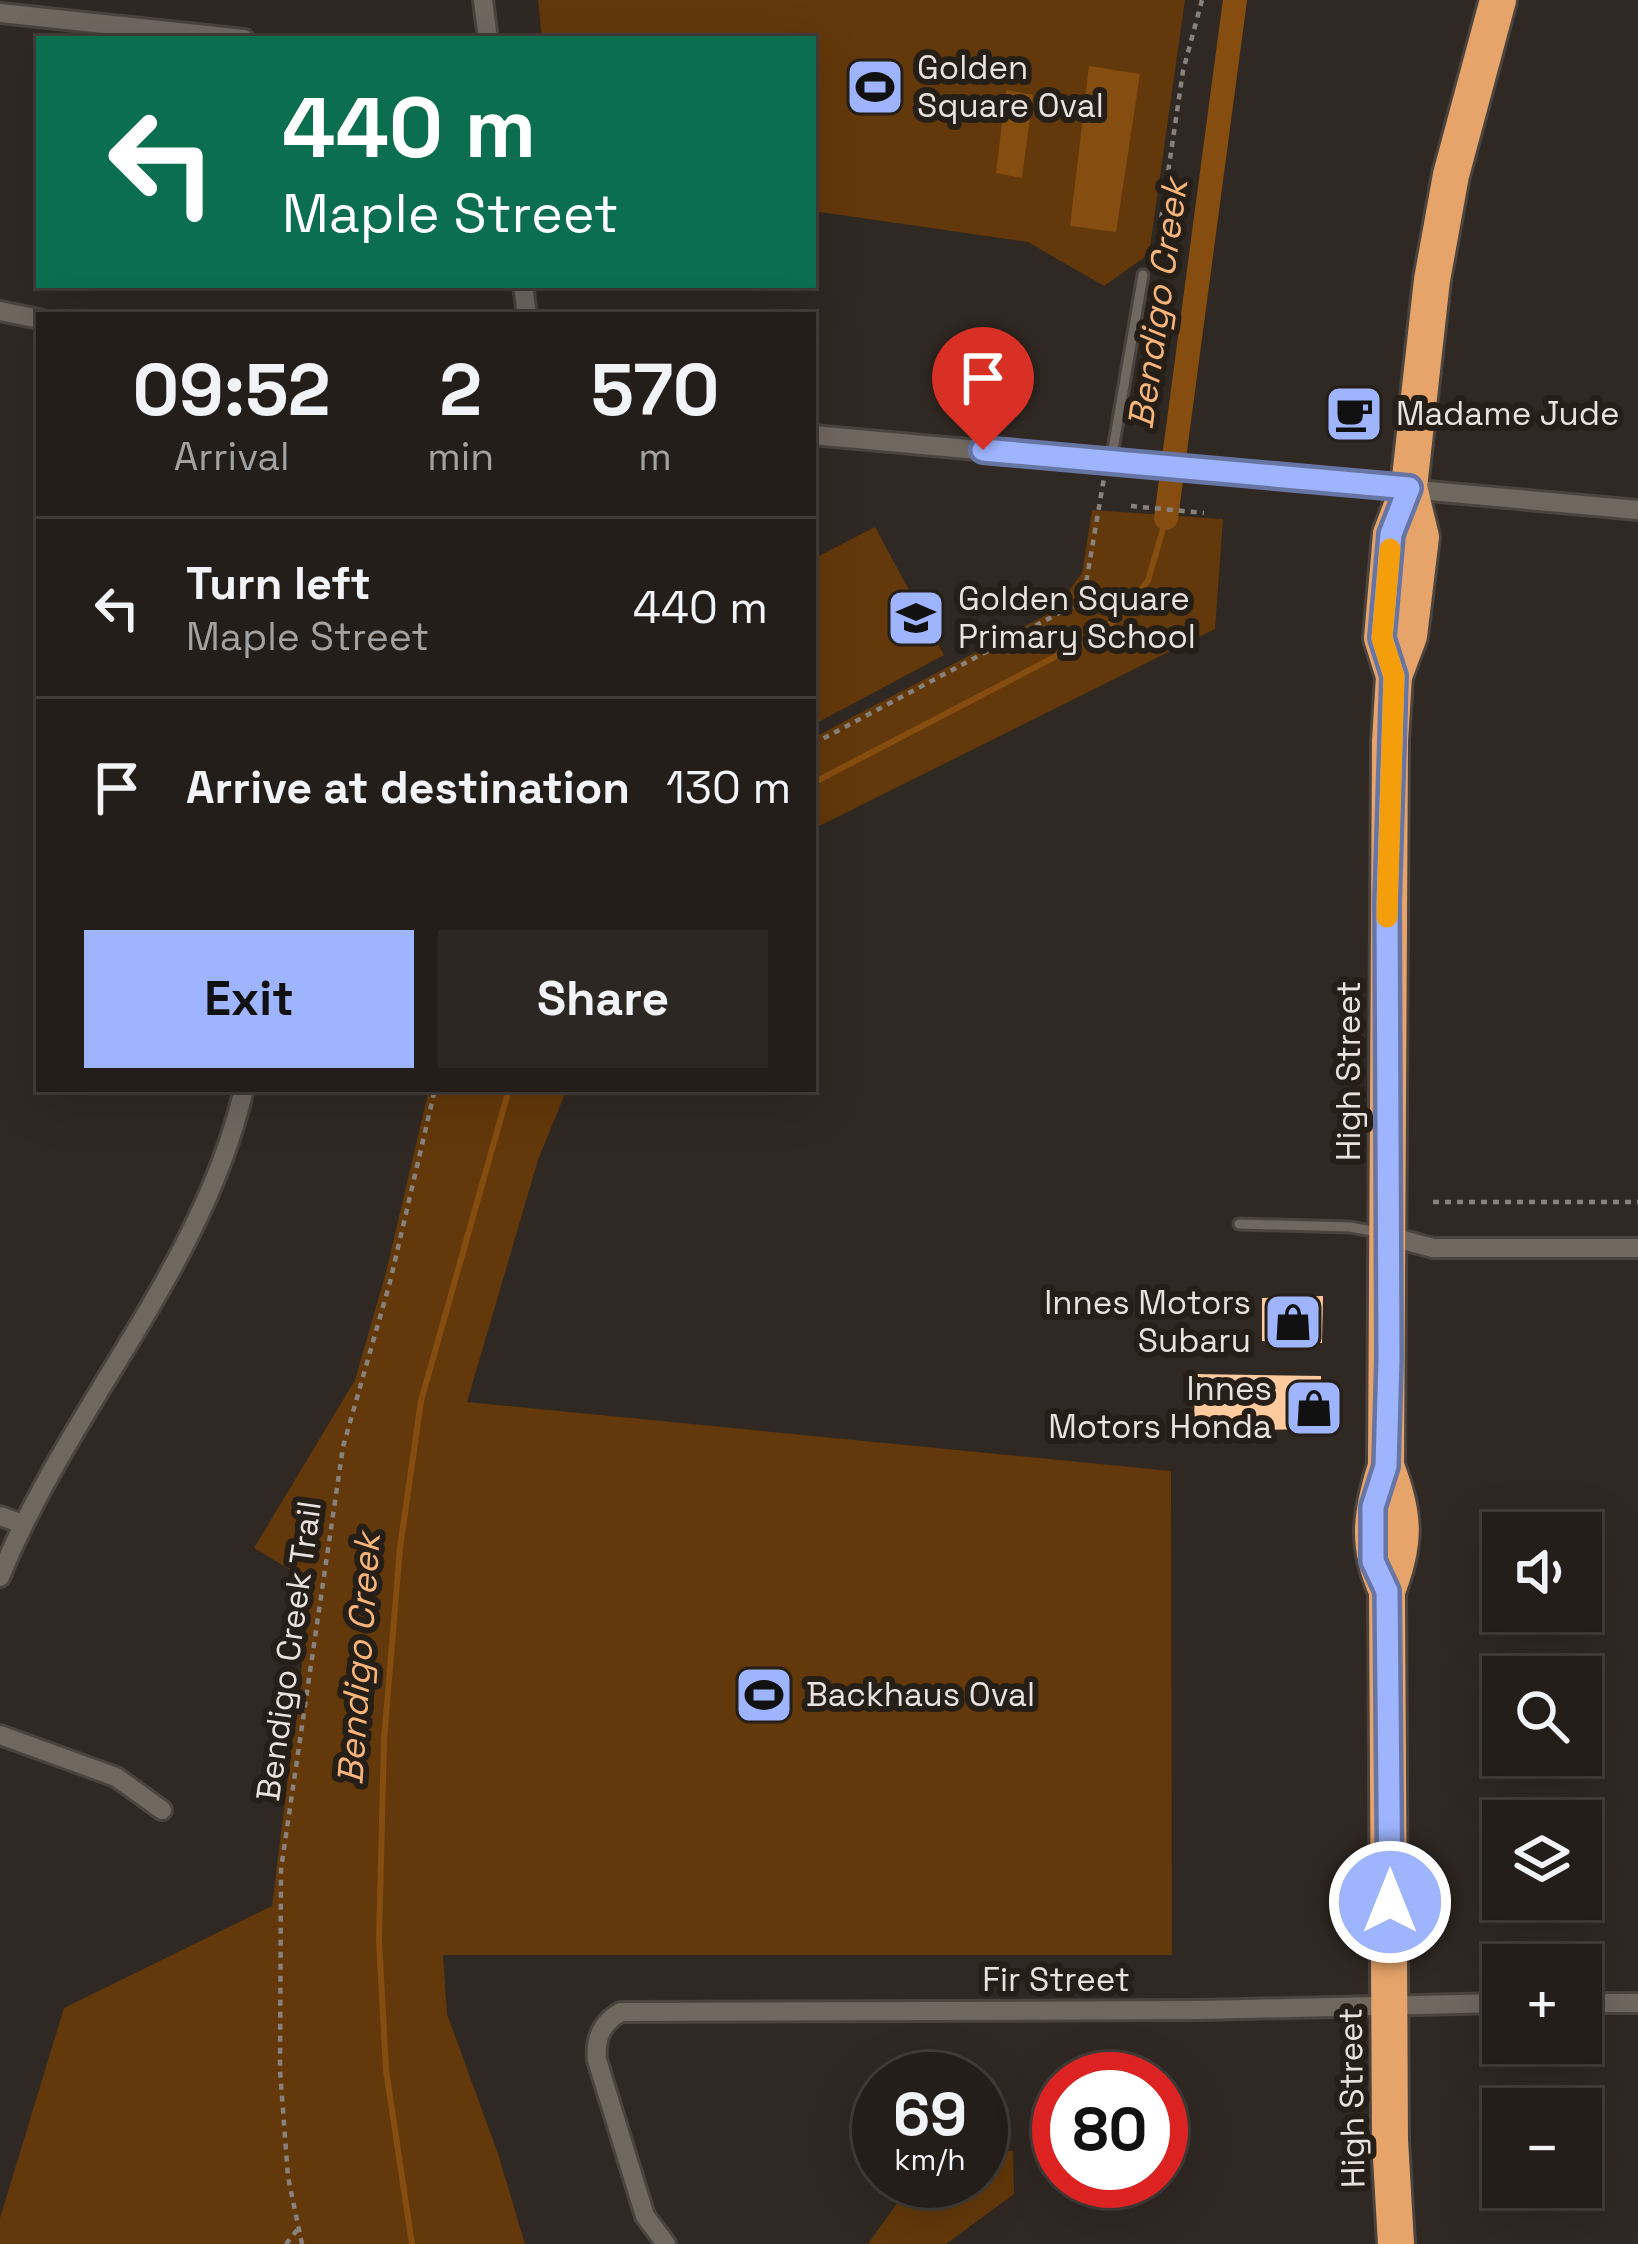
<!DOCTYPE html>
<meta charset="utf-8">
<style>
:root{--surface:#241e1a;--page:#2c2723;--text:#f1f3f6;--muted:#a3a2a2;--line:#413c39;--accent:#9eb4fd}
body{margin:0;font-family:"Space Grotesk",sans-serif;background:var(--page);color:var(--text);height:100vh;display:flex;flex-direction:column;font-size:45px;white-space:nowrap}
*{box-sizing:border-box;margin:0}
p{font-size:39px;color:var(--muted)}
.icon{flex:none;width:66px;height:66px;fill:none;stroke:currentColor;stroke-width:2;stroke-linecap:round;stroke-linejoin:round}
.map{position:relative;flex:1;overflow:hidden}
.sheet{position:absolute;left:36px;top:312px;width:780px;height:780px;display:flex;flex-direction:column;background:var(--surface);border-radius:0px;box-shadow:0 12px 48px #0002,0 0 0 3px var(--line)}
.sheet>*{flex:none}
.banner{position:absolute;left:36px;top:36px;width:780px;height:252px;border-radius:0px;box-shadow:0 12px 48px #0002,0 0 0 3px var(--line);background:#0b6e4f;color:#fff;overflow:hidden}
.tools{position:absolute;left:1482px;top:1512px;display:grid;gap:24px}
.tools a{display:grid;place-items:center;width:120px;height:120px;border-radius:0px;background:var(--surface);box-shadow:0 12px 48px #0002,0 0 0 3px var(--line);font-size:60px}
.speed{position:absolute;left:852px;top:2052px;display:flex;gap:24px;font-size:60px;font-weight:700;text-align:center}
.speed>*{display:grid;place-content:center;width:156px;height:156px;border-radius:50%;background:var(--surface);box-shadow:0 12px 48px #0002,0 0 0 3px var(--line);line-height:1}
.speed small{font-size:30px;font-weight:400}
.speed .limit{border:18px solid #d22;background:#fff;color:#111}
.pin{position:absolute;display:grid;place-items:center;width:102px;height:102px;color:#fff;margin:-123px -51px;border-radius:50% 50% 50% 0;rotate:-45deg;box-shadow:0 0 12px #0007}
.pin .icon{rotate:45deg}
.me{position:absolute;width:132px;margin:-66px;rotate:0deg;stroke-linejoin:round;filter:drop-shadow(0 0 9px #0008)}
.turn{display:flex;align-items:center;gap:42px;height:252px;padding:0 48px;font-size:54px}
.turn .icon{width:156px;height:156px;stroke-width:2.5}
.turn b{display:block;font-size:84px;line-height:102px}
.eta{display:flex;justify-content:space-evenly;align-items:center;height:204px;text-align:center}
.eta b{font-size:72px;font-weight:600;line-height:84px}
.cta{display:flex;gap:24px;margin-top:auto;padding:24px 48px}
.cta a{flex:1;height:138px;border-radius:0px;background:var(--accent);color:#111;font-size:48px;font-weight:600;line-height:138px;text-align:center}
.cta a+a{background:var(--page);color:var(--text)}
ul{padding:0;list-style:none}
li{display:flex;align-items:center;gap:36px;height:180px;padding:0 48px;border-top:3px solid var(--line)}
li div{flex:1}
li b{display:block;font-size:45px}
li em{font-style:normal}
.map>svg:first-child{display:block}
.green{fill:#63380a}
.water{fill:#864d10}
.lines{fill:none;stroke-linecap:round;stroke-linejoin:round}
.stream{stroke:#864d10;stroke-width:6}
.canal{stroke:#864d10;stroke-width:24}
.building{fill:#feca9e}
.lane-casing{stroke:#4a433e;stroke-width:15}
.street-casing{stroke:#4a433e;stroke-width:24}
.highway-casing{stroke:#4a433e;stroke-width:42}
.path{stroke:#88817c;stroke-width:4.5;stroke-dasharray:6 6;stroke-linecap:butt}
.lane{stroke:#70675f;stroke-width:9}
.street{stroke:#70675f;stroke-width:18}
.highway{stroke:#e6a46a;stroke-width:36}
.route-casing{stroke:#6775a4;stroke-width:30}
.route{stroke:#9eb4fd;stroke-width:21}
.slow{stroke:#f59e0b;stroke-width:21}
.labels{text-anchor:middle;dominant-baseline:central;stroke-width:12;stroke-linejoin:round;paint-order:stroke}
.poi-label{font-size:33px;fill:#e9e3df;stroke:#261f18;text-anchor:start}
.street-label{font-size:33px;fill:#e9e3df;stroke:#261f18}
.water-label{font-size:36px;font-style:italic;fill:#f7b57b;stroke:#261f18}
</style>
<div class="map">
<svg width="1638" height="2244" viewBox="0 0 1638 2244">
<rect width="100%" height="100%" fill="#302822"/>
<g class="green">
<polygon points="538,0 1185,0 1149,254 1104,286 1028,242 813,211 813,39 542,39"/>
<polygon points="1092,510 1223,519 1215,629 813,829 813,738 1054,611 1082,573"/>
<polygon points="875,527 944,655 813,725 813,559"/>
<polygon points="429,1089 567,1089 538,1160 467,1402 1171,1471 1172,1955 443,1955 447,2014 498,2154 525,2244 0,2244 0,2218 64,2008 272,1906 312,1583 254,1548 355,1380 386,1272"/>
<polygon points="981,2151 1013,2151 1014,2194 946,2244 868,2244 913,2181 981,2181"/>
</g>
<g class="water">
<polygon points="1089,66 1140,74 1116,232 1070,226"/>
<polygon points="1006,90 1033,95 1022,178 996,173"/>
</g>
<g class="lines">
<g class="stream">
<polyline points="813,783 1066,651 1115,621 1148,581 1166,518"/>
<polyline points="412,2244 386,2070 379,1940 384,1740 400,1548 421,1401 509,1089"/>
</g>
<polyline class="canal" points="1166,518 1235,0"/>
</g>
<g class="building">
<polygon points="1323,1296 1322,1343 1262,1341 1262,1298"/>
<polygon points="1195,1374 1321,1376 1321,1429 1194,1431"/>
</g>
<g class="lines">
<g class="lane-casing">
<g id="lane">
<polyline points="1111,461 1143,275"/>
<polyline points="1239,1224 1350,1227 1377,1232"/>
</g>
</g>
<g class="street-casing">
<g id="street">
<polyline points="483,0 488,39"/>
<polyline points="0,13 244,39"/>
<polyline points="523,285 527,315"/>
<polyline points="0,311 39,319"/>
<polyline points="813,435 1638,510"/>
<polyline points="1388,1236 1433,1248 1638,1248"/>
<polyline points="0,1516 23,1524"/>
<path d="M0 1577C69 1407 202 1270 244 1089"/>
<polyline points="0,1735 116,1777 162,1810"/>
<polyline points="1581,2003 1638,2003"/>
<path d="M666 2244 645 2216 597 2060C595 2039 601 2023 621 2012L1201 2010 1503 2003"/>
</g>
</g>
<g class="highway-casing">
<g id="highway">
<polyline points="1394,676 1382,638 1391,534 1409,487 1432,280 1451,175 1498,0"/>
<path d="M1386 1466C1405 1515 1406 1542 1387 1591L1390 2140 1396 2244"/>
<path d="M1387 1591C1366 1545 1371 1513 1386 1466L1390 741 1394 676 1409 636 1421 537 1409 487"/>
</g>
</g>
<g class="path">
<polyline points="1150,264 1156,254 1183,71 1202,0"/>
<polyline points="1131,506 1204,513"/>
<polyline points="813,744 1078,603 1085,589 1104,478"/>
<polyline points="1433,1202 1638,1202"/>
<polyline points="286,2244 297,2230"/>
<polyline points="302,2244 288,2177 280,2070 281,1869 343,1447 390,1282 435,1089"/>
</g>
<use href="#lane" class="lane"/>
<use href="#street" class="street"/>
<use href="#highway" class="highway"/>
</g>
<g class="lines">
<g class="route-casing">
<polyline id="route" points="983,450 1409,488 1391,534 1382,638 1394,676 1387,903 1389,1359 1386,1466 1373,1507 1373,1561 1387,1591 1390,1902"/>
</g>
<use href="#route" class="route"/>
<polyline class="slow" points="1387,917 1394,676 1382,638 1390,549"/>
</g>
<defs>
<g id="stadium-square" transform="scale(3)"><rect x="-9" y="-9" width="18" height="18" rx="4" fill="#9eb4fd" stroke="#261f18"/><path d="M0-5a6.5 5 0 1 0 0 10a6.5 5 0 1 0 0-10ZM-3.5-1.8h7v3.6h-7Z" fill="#111"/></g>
<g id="cafe-square" transform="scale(3)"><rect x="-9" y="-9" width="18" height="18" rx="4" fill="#9eb4fd" stroke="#261f18"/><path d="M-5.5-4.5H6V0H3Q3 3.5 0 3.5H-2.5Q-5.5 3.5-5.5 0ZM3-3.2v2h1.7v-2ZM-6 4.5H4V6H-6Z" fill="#111"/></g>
<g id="school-square" transform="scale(3)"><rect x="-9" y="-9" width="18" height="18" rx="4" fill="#9eb4fd" stroke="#261f18"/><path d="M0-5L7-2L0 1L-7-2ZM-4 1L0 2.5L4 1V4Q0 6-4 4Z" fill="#111"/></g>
<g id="shop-square" transform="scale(3)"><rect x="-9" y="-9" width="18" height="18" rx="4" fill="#9eb4fd" stroke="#261f18"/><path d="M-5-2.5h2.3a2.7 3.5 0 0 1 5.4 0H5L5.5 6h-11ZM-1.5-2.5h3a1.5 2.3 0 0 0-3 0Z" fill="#111"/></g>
</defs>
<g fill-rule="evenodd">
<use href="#stadium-square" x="875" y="87"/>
<use href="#cafe-square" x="1354" y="414"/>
<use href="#school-square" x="916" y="618"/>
<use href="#shop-square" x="1293" y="1322"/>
<use href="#shop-square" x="1314" y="1408"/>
<use href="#stadium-square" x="764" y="1695"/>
</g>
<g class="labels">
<g class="poi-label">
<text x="917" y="68">Golden<tspan x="917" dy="38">Square Oval</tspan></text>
<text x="1396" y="414">Madame Jude</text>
<text x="958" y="599">Golden Square<tspan x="958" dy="38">Primary School</tspan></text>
<text x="1251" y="1303" text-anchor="end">Innes Motors<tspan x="1251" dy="38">Subaru</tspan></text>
<text x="1272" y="1389" text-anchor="end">Innes<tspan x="1272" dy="38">Motors Honda</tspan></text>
<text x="806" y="1695">Backhaus Oval</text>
</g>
<g class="street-label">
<text transform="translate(1349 1071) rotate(-90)">High Street</text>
<text transform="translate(289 1651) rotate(-82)">Bendigo Creek Trail</text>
<text x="1056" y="1980">Fir Street</text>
<text transform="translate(1352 2098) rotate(-91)">High Street</text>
</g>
<g class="water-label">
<text transform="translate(1158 304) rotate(-82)">Bendigo Creek</text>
<text transform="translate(359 1659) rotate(-86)">Bendigo Creek</text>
</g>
</g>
</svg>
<div class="tools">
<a><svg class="icon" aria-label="sound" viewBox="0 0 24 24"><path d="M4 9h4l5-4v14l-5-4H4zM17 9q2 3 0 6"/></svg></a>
<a><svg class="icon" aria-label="search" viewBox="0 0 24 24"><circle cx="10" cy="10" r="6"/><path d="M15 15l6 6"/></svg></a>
<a><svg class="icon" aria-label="layers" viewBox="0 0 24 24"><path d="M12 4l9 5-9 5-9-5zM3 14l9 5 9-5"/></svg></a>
<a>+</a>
<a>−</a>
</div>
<div class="speed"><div>69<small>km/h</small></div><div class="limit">80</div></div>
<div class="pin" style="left:983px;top:450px;background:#d93025"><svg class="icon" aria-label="arrive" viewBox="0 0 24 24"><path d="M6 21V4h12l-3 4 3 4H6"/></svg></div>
<svg class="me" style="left:1390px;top:1902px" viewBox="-20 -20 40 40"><circle r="17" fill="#9eb4fd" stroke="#fff" stroke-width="3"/><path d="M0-11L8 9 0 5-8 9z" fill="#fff"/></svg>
<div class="banner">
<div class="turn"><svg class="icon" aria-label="left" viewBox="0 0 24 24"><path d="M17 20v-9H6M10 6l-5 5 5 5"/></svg><div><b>440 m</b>Maple Street</div></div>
</div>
<section class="sheet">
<div class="eta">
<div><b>09:52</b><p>Arrival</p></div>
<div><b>2</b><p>min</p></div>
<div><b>570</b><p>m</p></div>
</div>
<ul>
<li><svg class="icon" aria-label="left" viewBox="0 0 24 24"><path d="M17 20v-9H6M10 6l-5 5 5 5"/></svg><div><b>Turn left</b><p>Maple Street</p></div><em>440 m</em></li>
<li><svg class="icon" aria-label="arrive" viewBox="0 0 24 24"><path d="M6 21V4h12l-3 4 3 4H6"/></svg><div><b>Arrive at destination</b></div><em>130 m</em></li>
</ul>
<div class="cta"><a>Exit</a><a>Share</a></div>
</section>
</div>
